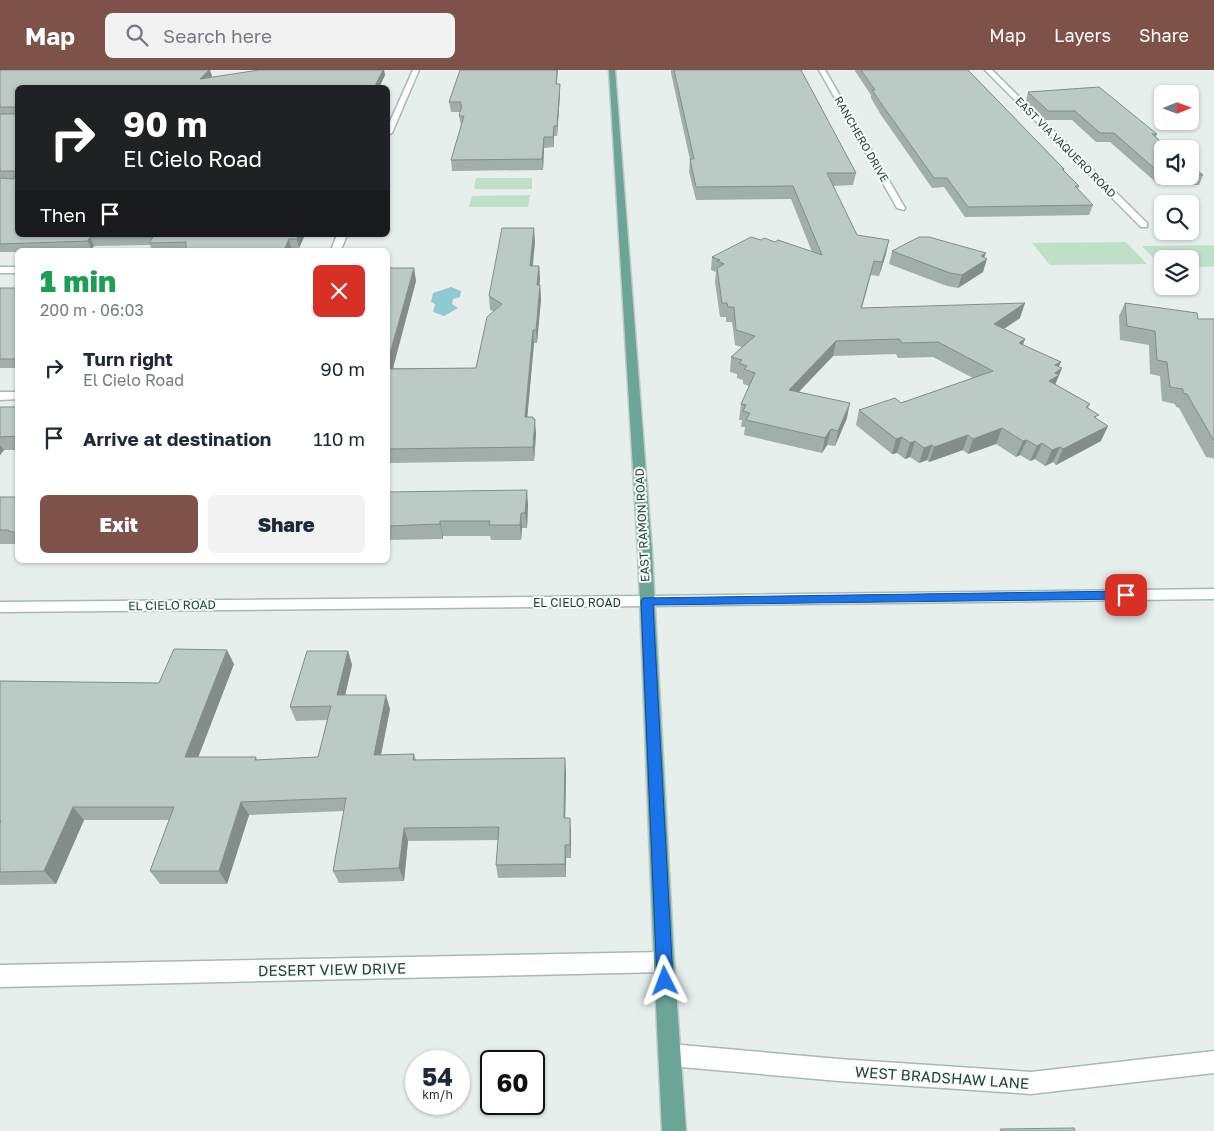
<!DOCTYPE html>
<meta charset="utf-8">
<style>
:root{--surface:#fff;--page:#f2f2f3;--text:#1f2937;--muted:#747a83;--accent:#7f5249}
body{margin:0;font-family:"Golos Text",sans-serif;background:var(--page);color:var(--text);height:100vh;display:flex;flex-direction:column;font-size:19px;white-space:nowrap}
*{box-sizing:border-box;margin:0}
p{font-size:16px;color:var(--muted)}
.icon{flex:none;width:28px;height:28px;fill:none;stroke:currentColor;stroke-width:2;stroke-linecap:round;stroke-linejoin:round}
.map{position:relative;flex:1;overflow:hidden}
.details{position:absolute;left:15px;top:178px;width:375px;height:315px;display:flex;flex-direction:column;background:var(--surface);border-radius:8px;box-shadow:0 1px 4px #0004}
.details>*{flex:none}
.banner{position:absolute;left:15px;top:15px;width:375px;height:152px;border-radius:8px;box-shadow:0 1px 4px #0004;background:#202124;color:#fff;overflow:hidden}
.needle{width:32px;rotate:89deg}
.controls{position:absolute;left:1154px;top:15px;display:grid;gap:10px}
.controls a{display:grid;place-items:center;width:45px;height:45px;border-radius:8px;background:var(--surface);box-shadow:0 1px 4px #0004;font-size:25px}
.speed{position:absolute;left:405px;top:980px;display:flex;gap:10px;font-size:25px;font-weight:700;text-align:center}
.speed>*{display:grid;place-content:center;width:65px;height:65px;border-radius:50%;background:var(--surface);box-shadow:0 1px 4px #0004;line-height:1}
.speed small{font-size:12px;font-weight:400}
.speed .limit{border:2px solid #111;border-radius:8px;background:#fff;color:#111}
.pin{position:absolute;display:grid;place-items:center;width:42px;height:42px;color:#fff;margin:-21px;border-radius:10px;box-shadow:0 2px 8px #0006}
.me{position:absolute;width:55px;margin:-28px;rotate:357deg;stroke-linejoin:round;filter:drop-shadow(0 0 4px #0008)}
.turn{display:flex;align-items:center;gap:18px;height:105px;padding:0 25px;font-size:22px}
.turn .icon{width:65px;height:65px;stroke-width:2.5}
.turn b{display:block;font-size:35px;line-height:42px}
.then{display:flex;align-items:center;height:48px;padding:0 25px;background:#0003;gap:10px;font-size:19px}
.round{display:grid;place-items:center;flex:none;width:52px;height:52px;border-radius:8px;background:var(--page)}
.head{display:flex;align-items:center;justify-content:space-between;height:85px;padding:0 25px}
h1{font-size:30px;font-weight:800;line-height:38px;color:#1e9e55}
.primary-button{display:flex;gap:10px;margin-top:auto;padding:10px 25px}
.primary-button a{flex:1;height:58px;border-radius:8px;background:var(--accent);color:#fff;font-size:20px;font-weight:800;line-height:58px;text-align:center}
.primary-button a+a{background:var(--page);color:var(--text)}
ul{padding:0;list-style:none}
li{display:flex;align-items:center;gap:15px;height:70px;padding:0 25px}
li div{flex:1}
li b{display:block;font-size:19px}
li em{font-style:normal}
header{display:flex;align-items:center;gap:30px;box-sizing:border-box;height:70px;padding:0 25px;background:var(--accent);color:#fff}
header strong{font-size:24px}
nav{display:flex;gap:28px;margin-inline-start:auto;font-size:18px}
.search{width:350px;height:45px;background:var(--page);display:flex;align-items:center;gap:12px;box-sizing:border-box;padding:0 18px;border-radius:8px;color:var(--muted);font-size:19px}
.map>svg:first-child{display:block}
.green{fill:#bfe0c8}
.water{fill:#8ec9d4}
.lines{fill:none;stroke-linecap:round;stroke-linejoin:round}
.minor-casing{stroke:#a8b8b2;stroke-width:3}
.tertiary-casing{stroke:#a8b8b2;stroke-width:3}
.secondary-casing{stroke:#a4bbb3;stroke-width:3}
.primary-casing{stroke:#c2cac8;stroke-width:3}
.minor{fill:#fff;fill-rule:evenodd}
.tertiary{fill:#fff;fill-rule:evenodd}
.secondary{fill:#fff;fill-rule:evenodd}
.primary{fill:#6aa596;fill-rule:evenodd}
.wall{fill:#a1aea9}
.shaded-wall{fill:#838d89}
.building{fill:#bbcac4;stroke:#838d89}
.route{fill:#1a73e8;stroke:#114b97}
.labels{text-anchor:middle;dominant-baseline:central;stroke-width:4;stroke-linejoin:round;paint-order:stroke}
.far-street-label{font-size:11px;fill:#24423a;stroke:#f7fbf9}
.street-label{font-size:12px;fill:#24423a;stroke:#f7fbf9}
.near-street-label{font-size:15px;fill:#24423a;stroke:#f7fbf9}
</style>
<header>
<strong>Map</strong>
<div class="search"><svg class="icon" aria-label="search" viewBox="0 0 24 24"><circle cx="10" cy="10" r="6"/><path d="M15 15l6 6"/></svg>Search here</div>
<nav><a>Map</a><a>Layers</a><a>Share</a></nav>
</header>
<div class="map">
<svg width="1214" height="1061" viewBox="0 0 1214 1061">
<rect width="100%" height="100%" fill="#e6efeb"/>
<g class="green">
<polygon points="476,108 532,108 532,119 474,119"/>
<polygon points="530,125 528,137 469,137 472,126"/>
<polygon points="1126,172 1147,194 1050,195 1032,173"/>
<polygon points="1214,175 1214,197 1190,197 1190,189 1162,189 1162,197 1142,176"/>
</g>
<polygon class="water" points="451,217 461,221 460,227 453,229 452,234 458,238 444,246 433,242 435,234 431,232 433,223"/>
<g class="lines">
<g class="minor-casing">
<g id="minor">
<polygon points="413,0 419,0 392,63 388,65 388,56"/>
<polygon points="819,0 825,0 905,138 904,140 897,138"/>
<polygon points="985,0 992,0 1147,153 1147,157 1141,157"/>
<polygon points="337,165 347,165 341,180 331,180"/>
<rect x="0" y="197" width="18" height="6"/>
<polygon points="0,322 18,322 18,329 0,330"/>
<polygon points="664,882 671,885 674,892 671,899 664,902 0,917 0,895"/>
<polygon points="670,974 839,989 1031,1002 1214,981 1214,1003 1031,1024 839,1011 670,996 662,993 659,985 662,977"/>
</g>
</g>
<g class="tertiary-casing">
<polygon id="tertiary" points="647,526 652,527 655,531 652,535 647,536 0,542 0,532"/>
</g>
<g class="secondary-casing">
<polygon id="secondary" points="1214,519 1214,529 647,536 642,535 639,531 642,527 647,526"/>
</g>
<g class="primary-casing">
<polygon id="primary" points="609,0 615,0 652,482 674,892 686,1061 662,1061 654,892 638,482"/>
</g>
<use href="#minor" class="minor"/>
<use href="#tertiary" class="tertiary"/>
<use href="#secondary" class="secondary"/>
<use href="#primary" class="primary"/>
</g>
<g class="wall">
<polygon points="0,0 212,6 210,8 259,0 384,0 385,5 379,18 18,18 305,165 299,178 291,178 290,180 152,180 150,175 94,176 91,179 18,180 18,182 0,182"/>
<polygon points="671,0 801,0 856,103 853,115 833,116 857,165 886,184 879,206 871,205 862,238 1020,248 1004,259 1025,269 1023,275 1061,292 1058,297 1062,298 1055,314 1090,334 1088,338 1097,349 1101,371 1056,395 1053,392 1045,396 1035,389 1030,391 1020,385 1016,387 996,374 968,384 963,380 929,392 927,390 919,393 910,387 905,389 897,383 892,384 856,355 859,340 901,333 973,308 933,287 898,288 896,284 833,286 799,322 847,348 835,376 827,375 822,383 744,365 745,357 741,357 742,350 739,350 741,334 749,316 743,314 743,310 737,308 737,304 730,302 731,287 742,277 735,275 732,252 726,252 726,247 720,247 715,212 716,202 711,200 712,187 761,170 775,172 812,182 791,129 696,130 689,102 690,90 671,3"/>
<polygon points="855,0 968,0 1064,99 1064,101 1079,116 1078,119 1093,135 1089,145 965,147 944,117 932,118 881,45 871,28 871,25 855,1"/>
<polygon points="557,14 560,24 557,66 554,66 554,77 544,78 543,100 452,101 451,90 461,56 459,46 460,42 451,42 449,32"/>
<polygon points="1028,22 1157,64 1156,67 1162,79 1162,106 1190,106 1190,95 1203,105 1199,115 1159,115 1110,72 1096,72 1072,50 1045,50 1026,31"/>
<polygon points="535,171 533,196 539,196 540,209 539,215 540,215 541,229 537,273 534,273 527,347 533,349 536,364 534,391 388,393 388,198 414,198 416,211 393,298 476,298 493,241 490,240 489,226"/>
<polygon points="892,181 984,188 983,202 958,218 947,216 889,194"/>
<rect x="0" y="218" width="18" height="80"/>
<polygon points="1125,233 1198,249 1214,249 1214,390 1213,388 1206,387 1179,338 1176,337 1175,334 1162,331 1160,306 1150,304 1149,275 1120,270 1119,246"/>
<polygon points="0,337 18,337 18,380 4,380 0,385"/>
<polygon points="388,422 528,434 527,458 522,458 521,470 491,470 490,466 443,466 443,469 388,470"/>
<polygon points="0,427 18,427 18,476 16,474 0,474"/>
<polygon points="348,581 352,595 345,625 390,639 381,685 414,684 416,690 566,701 565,748 571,761 571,788 566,788 566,807 498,808 496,795 498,770 408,771 404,811 339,813 333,801 344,741 249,745 227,814 160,814 150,801 169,750 84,750 56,814 0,815 0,611 159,613 234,594 198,687 256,687 257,690 318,687 327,650 296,651 290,637"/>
</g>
<g class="shaded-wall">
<polygon points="209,0 210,0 212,6 202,16 200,9"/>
<polygon points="383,0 384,0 385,5 379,18 374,18"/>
<polygon points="557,0 558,0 556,24 556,14"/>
<polygon points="560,14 560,24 557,66 557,56"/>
<polygon points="554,56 554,77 553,67"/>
<polygon points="544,67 544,78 543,100 542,89"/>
<polygon points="534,158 535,171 531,209 530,196"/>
<polygon points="299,165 305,165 299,178 297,169"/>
<polygon points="90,167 94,176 91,179 88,171"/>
<polygon points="289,169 291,178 290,180 284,180"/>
<polygon points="889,170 886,184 879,206 882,192"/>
<polygon points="986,183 983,191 987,189 983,202 958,218 962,205 981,186"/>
<polygon points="539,196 540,209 538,229 537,215"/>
<polygon points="414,198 416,211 394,294 391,313 388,299 391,280"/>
<polygon points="540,215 541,229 537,273 536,260"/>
<polygon points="1025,233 1020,248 989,269 994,254"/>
<polygon points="533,260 534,273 526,362 525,347"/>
<polygon points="1025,269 1019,284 1019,273"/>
<polygon points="836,271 833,286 786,335 789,320"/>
<polygon points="1061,292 1056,302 1062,298 1053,320 1043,326 1055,295"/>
<polygon points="850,333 847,348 835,376 838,361"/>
<polygon points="535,349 536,364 534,391 533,377"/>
<polygon points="1108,356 1101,371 1056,395 1063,379"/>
<polygon points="1002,358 996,374 968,384 973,369"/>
<polygon points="831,359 827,375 822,383 825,368"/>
<polygon points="968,365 963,380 929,392 934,377"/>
<polygon points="902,367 897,383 892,384 896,369"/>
<polygon points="1027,370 1020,385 1016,387 1023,371"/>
<polygon points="915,371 910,387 905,389 910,373"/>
<polygon points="1042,373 1035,389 1030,391 1037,376"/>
<polygon points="0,375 4,380 0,385"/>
<polygon points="932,375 927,390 919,393 924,378"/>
<polygon points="1060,377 1053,392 1045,396 1052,380"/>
<polygon points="527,420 528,434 527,458 525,443"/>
<polygon points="521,443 522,458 521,470 520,455"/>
<polygon points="440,451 443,466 443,469 440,454"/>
<polygon points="227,580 234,594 193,701 185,687"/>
<polygon points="348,581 352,595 342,639 337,625"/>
<polygon points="386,625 390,639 378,699 374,685"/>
<polygon points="565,688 566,701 565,761 564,748"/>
<polygon points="241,732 249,745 227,814 219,801"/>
<polygon points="73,737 84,750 56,814 44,801"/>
<polygon points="570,748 571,761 571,788 570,775"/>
<polygon points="404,758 408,771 404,811 399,798"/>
<polygon points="565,775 566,788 566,807 565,794"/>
</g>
<g class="building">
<polygon points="0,0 209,0 200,9 259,0 383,0 374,18 18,18 18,165 299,165 297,169 289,169 284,180 186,180 186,172 149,173 153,167 90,167 88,171 0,174 0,108 14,109 16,103 14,101 0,101 0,44 15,44 17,39 15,37 0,37"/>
<polygon points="460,0 557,0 556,14 560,14 557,56 554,56 553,67 544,67 542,89 451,90 464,46 459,46 462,35 460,35 461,32 449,32"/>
<polygon points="674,0 801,0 856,103 827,103 857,165 889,170 882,192 874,191 861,238 1025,233 994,254 1025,269 1019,273 1061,292 1055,295 1062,298 1055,303 1059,305 1049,311 1090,334 1086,337 1099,345 1094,347 1108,356 1063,379 1060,377 1052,380 1042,373 1037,376 1027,370 1023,371 1002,358 973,369 968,365 934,377 932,375 924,378 915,371 910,373 902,367 896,369 859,340 895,328 901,333 993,301 938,272 902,273 899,269 836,271 789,320 850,333 838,361 831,359 825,368 746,350 750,343 743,341 746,335 741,334 755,303 744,299 747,296 739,293 742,290 731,287 755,266 736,260 734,237 728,237 727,233 722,233 717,198 724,194 717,191 720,190 712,187 751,167 761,170 764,168 775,172 778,170 822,185 793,116 696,117 690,89 694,89"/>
<polygon points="861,0 968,0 1064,99 1062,99 1079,116 1075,116 1093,135 968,137 947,108 934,108 883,36 872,20 875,20"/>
<polygon points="1099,17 1157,64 1152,64 1170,79 1162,79 1162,105 1114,63 1100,63 1075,41 1048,41 1028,22"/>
<polygon points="1190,95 1203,105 1190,105"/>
<polygon points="502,158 534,158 530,196 539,196 537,215 540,215 536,260 533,260 525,347 533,347 533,349 535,349 533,377 388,379 388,198 414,198 391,280 388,299 476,298 487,247 502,234 489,226"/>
<polygon points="919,167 929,167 986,183 981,186 987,189 962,205 950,203 892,181"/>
<rect x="0" y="218" width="18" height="71"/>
<polygon points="1125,233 1197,243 1198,249 1214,249 1214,371 1187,324 1183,323 1183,319 1170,317 1167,292 1157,290 1155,261 1127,256"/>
<polygon points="0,337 18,337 18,366 0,367"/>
<polygon points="527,420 525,443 521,443 520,455 489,455 490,451 440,451 440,454 388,456 388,422"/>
<polygon points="0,427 18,427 18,463 8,461 9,460 0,460"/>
<polygon points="174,579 227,580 185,687 256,687 255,690 318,687 331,636 290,637 307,581 348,581 337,625 386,625 374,685 414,684 413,690 565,688 564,748 570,748 570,775 565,775 565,794 496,795 499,757 404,758 399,798 333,801 346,728 241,732 219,801 150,801 174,737 73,737 44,801 0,802 0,753 1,751 0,751 0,611 159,613"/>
<polygon points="1074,1058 1075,1061 1001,1061 1000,1059"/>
</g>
<polygon class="route" points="1126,521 1132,525 1126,529 653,535 673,911 671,917 665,919 659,917 657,911 641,531 643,528"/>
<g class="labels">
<g class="far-street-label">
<text transform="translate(862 69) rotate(60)">RANCHERO DRIVE</text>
<text transform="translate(1066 77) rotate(45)">EAST VIA VAQUERO ROAD</text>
</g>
<g class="street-label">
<text transform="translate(642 455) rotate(-93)">EAST RAMON ROAD</text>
<text x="577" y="532">EL CIELO ROAD</text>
<text transform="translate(172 535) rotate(-1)">EL CIELO ROAD</text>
</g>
<g class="near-street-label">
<text transform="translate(332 899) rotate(-1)">DESERT VIEW DRIVE</text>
<text transform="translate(942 1007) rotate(4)">WEST BRADSHAW LANE</text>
</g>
</g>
</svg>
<div class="controls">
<a><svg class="needle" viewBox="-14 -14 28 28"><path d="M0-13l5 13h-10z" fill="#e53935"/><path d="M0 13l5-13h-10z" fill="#747a83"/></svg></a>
<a><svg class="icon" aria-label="sound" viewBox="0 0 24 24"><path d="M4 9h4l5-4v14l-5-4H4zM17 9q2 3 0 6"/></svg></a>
<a><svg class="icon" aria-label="search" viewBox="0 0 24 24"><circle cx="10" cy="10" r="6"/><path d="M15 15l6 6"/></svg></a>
<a><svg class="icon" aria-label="layers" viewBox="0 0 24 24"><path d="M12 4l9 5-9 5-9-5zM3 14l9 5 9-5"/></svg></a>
</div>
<div class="speed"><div>54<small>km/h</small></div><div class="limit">60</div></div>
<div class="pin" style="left:1126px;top:525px;background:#d93025"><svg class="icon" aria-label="arrive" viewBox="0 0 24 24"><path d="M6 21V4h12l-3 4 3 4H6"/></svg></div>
<svg class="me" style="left:665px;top:911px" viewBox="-20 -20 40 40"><path d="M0-17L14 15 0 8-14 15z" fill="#1a73e8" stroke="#fff" stroke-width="4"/></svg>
<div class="banner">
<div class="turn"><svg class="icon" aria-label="right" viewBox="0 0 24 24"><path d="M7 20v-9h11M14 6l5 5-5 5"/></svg><div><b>90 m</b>El Cielo Road</div></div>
<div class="then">Then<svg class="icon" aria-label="arrive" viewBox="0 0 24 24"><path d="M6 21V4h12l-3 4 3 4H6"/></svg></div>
</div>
<section class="details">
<div class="head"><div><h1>1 min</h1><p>200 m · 06:03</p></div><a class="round" style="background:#d93025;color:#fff"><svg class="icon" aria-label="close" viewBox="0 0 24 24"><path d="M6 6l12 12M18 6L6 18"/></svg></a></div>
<ul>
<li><svg class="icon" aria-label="right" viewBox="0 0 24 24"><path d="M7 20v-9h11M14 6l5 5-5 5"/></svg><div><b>Turn right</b><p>El Cielo Road</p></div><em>90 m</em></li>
<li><svg class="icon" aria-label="arrive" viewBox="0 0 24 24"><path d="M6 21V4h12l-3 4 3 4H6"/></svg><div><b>Arrive at destination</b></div><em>110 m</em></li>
</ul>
<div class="primary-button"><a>Exit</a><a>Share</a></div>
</section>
</div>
